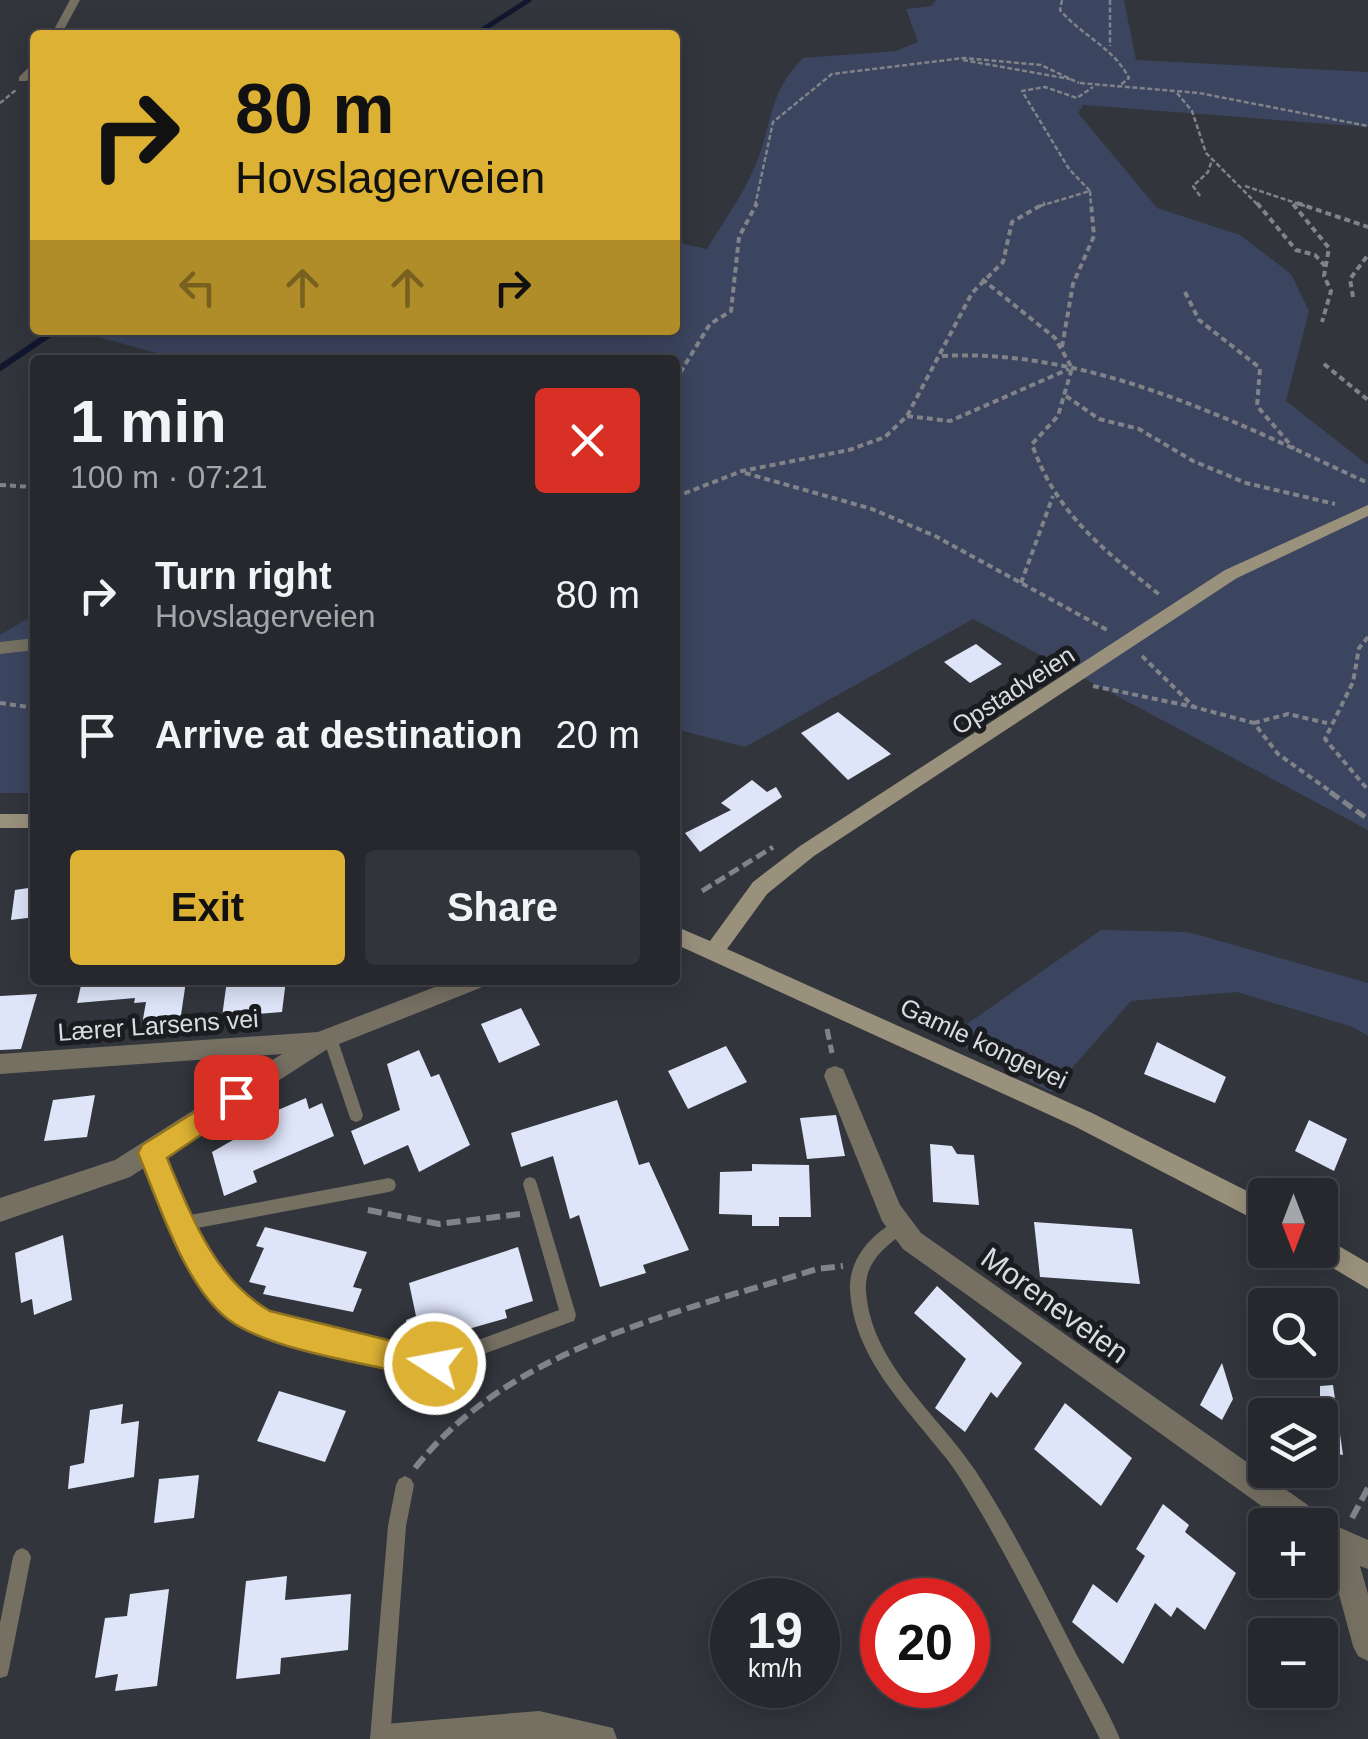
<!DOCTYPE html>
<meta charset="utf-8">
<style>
:root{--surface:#26282d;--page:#323439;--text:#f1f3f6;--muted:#a4a6aa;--line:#424449;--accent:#ddb133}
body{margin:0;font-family:Helvetica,sans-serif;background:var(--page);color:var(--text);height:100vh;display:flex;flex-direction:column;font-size:38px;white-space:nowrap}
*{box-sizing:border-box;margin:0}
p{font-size:32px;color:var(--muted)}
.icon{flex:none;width:55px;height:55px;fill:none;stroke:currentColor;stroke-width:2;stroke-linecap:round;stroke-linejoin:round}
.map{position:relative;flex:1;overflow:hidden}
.side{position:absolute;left:30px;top:355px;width:650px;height:630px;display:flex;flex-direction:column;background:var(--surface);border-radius:10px;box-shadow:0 5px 25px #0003,0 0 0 2px var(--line)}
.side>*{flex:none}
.banner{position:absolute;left:30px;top:30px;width:650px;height:305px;border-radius:10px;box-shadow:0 5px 25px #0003,0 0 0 2px var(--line);background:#ddb133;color:#111;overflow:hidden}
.needle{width:65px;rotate:180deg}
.tools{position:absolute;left:1248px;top:1178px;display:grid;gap:20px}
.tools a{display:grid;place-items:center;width:90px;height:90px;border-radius:10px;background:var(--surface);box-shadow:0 5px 25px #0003,0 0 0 2px var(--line);font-size:50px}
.speed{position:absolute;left:710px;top:1578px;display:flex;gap:20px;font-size:50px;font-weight:700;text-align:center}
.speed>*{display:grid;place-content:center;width:130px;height:130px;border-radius:50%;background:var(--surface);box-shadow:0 5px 25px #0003,0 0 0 2px var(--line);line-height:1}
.speed small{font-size:25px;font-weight:400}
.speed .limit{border:15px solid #d22;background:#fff;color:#111}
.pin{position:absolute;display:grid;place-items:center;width:85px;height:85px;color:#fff;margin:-42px;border-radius:20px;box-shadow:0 5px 15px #0006}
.me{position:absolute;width:110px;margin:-55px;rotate:281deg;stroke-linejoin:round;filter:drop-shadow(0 0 8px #0008)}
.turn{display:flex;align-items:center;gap:35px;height:210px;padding:0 40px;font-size:45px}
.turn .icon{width:130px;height:130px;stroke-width:2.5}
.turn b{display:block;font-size:70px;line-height:85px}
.lanes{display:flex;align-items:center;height:95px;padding:0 40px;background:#0003;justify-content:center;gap:50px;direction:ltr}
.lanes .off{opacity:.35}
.round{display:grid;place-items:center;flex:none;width:105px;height:105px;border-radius:10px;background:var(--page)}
.summary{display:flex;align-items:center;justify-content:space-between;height:170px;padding:0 40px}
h1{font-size:60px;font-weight:800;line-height:75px}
.cta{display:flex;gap:20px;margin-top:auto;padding:20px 40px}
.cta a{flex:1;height:115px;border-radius:10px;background:var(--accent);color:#111;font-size:40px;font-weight:800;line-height:115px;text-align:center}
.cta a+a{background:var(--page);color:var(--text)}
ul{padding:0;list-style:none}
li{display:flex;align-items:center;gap:30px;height:140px;padding:0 40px}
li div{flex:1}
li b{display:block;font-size:38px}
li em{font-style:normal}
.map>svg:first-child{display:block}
.green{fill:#3c455f}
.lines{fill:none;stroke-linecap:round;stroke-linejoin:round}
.stream-far1{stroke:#11172e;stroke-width:5}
.stream{stroke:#11172e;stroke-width:6}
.building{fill:#dee5f9}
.path-far3{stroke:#818389;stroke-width:2.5;stroke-dasharray:5 2.5;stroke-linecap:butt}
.path-far2{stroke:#818389;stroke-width:4;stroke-dasharray:6 4;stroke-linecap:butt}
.path-far1{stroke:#818389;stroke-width:5;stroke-dasharray:11 5;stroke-linecap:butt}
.path{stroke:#818389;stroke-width:6;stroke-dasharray:14 6;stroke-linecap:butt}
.lane{fill:#767063;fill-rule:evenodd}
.street{fill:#767063;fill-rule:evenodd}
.secondary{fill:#9a917c;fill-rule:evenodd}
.route{fill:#ddb133;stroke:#907321;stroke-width:2.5}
.labels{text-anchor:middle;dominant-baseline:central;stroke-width:10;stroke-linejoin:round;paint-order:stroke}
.street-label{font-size:25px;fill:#dadbe0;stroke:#1b1c20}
.near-street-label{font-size:30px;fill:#dadbe0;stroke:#1b1c20}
</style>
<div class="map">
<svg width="1368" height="1739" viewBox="0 0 1368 1739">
<rect width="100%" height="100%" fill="#32353c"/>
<g class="green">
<path d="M936 0H1124L1136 60 1368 72V127L1083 105 1078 113 1157 208 1240 235 1291 274 1309 311 1286 401 1368 465V830L973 619 745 747 675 729V360H181L77 331 675 330V242L707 249C723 222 743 195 755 166 773 125 767 94 803 58L896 51 918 42 906 9 931 6Z"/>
<polygon points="35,614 35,793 0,793 0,635"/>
<polygon points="1101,930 1188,932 1368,983 1368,1036 1353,1027 1237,992 1131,1001 1051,1092 947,1038"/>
</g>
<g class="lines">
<polyline class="stream-far1" points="474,35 529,0"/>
<polyline class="stream" points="0,368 56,330"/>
</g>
<g class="building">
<polygon points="976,644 1002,664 970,683 944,662"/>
<polygon points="838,712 891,754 848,780 801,733"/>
<polygon points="752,780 767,792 776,787 782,797 700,852 685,833 731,810 721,803"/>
<polygon points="35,887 35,917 11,920 15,890"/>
<polygon points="227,980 286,980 282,1012 222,1017"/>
<polygon points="82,981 186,981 180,1022 142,1025 146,1002 134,1003 135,998 77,1003"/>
<polygon points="37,994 21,1049 0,1050 0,996"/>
<polygon points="521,1008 540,1045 499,1063 481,1024"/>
<polygon points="1157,1042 1226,1077 1215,1103 1144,1074"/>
<polygon points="726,1046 747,1082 688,1109 668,1071"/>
<polygon points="419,1050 431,1077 439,1074 470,1145 419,1172 408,1145 364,1165 351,1131 400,1110 387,1064"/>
<polygon points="95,1095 87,1137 44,1141 53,1100"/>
<polygon points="306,1098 309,1109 322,1103 334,1136 253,1171 257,1182 224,1196 212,1152 233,1140 232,1135 266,1121 264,1116"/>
<polygon points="617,1100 639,1165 649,1162 689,1250 643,1265 646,1273 600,1287 579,1215 570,1219 553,1156 521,1167 511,1133"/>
<polygon points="836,1115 845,1156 807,1159 800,1118"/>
<polygon points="1309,1120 1347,1139 1334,1171 1295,1151"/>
<polygon points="930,1144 952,1146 957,1154 974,1155 979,1205 933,1202"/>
<polygon points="752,1164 809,1165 811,1217 779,1217 779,1226 752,1226 752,1215 719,1214 720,1172 752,1171"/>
<polygon points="1034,1222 1132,1229 1140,1284 1040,1277"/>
<polygon points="265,1227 367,1252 353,1287 362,1289 353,1312 263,1294 266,1286 249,1282 264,1248 256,1246"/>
<polygon points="63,1235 72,1300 34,1315 32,1299 21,1303 15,1253"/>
<polygon points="518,1247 533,1301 505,1310 507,1318 412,1345 406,1320 416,1316 409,1283"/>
<polygon points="937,1286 1022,1363 997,1398 991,1392 965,1432 935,1408 966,1359 914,1313"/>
<polygon points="1222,1363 1233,1399 1222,1420 1200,1405"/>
<polygon points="1333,1385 1343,1455 1320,1451 1320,1386"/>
<polygon points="279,1391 346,1411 325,1462 257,1441"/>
<polygon points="1065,1403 1132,1458 1101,1506 1034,1449"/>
<polygon points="123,1404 121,1424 139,1421 134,1477 68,1489 70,1466 84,1463 90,1410"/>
<polygon points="199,1475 194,1518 154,1523 159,1479"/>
<polygon points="1163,1504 1189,1525 1185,1532 1236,1573 1205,1630 1177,1607 1171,1617 1155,1603 1123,1664 1072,1622 1093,1584 1117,1603 1145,1556 1136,1549"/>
<polygon points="287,1576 285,1600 351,1594 348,1650 281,1658 280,1674 236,1679 246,1581"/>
<polygon points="169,1589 157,1686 115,1691 118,1674 95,1678 105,1618 127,1616 130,1594"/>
</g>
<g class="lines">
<g class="path-far3">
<path d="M1062 0 1060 10C1082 36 1113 47 1129 78L1118 87"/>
<polyline points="1110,0 1110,46"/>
<polyline points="963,60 1070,79"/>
<polyline points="1080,83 1199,93 1368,126"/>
<polyline points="1177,93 1192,111 1206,153 1259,206"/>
<polyline points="0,103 16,90"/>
<polyline points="1245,186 1305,206"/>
<polyline points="1090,191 1091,206"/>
<polyline points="1200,196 1193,186 1208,172 1212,160"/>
<polyline points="755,206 773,122 832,74 964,58 1041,65 1079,83"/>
<polyline points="1040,206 1090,191 1069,169 1022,91 1045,87 1077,98 1093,87"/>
</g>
<g class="path-far2">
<polyline points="1257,203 1296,250 1315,255 1325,266"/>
<polyline points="1297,203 1368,227"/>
<polyline points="1293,204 1329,248 1324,276 1331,291 1322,322"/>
<path d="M982 279 1055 338 1072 368 1058 416 1032 444C1056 514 1105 551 1161 596"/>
<polyline points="1185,292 1199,320 1260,368 1257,406 1294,449"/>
<polyline points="1353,297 1350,279 1368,255"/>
<polyline points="1062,347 1073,284 1094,236 1091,203"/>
<path d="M942 356C1091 348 1236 422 1368 483"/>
<polyline points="1324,364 1368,400"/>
<polyline points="675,381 710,324 731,311 739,237 757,203"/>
<polyline points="1066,396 1099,419 1139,429 1193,461 1246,483 1335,504"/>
<polyline points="907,416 950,421 1069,369"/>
<polyline points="745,473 872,509 935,536 1109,631"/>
<polyline points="0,485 35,487"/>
<polyline points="675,497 742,471 849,450 885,437 907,416 972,293 1003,262 1012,222 1045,203"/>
<polyline points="1021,583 1053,496"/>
<polyline points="1368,637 1359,648 1353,682 1325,739 1368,790"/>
<polyline points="1142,656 1194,707 1254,723 1278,754 1334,794"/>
<polyline points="1093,686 1194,707"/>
<polyline points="0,703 35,708"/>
<polyline points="1254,723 1288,714 1327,723"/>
</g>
<g class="path-far1">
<polyline points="1330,792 1368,819"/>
<polyline points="702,891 773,847"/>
<polyline points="827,1029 832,1053"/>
<polyline points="368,1210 375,1211"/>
</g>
<g class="path">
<polyline points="368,1210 439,1224 520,1214"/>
<path d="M415 1468C512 1346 675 1314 817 1269L843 1266"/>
<polyline points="1352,1518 1368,1488"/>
</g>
<g class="lane">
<polygon points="330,1032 335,1034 337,1038 363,1115 361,1120 356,1122 351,1120 349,1115 323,1038 325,1034"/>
<path d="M151 1146 156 1148 185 1216 389 1178 394 1180 396 1185 394 1190 389 1192 192 1229C216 1271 224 1292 268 1317L435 1356 559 1310 523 1184 525 1179 530 1177 535 1179 537 1184 576 1315 574 1321 568 1323 435 1372 265 1332 233 1315 211 1292 176 1229 144 1153 146 1148Z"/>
<path d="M901 1219 906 1221 909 1226 906 1231C885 1247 864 1262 866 1291 871 1364 937 1413 975 1470 1011 1525 1041 1585 1071 1644 1087 1675 1106 1706 1120 1739H1100C1061 1664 1025 1589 983 1516 971 1496 960 1476 946 1458 906 1407 853 1357 850 1289 849 1257 874 1231 901 1219Z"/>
<polygon points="405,1476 411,1479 414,1485 406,1526 390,1739 370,1739 388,1526 396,1485 399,1479"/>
<polygon points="22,1548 28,1551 31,1557 9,1669 7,1676 0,1678 0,1623 13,1557 16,1551"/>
</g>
<g class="street">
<polygon points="70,0 80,0 61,35 51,35"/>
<polygon points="35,61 35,71 27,81 19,81 19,77"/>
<polygon points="35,638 35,650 0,654 0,642"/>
<polygon points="453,980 488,980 485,986 329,1048 130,1177 0,1222 0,1198 115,1160 282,1054 0,1074 0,1054 318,1032"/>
<polygon points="835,1066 843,1069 846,1076 900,1205 921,1233 1322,1515 1324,1529 1334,1525 1368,1540 1368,1569 1360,1566 1368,1594 1368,1661 1358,1656 1353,1646 1327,1550 1320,1539 1320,1525 1288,1525 903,1249 882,1221 824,1076 827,1069"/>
<polygon points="539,1711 613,1728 617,1739 370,1739 374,1728 385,1724"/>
</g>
<g class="secondary">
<polygon points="1368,505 1368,516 1237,578 814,856 767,894 727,949 1092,1113 1265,1200 1265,1225 1076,1127 675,944 675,926 710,941 753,882 800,846 1225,570"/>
<rect x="0" y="814" width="35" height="14"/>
<polygon points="1320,1235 1368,1263 1368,1289 1311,1255 1309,1250 1320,1250"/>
</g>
</g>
<path class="route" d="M236 1086 245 1089 249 1097 245 1105 167 1158C191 1215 214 1279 270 1311L445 1354 450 1364 445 1374 435 1379C380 1366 273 1352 229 1320 185 1287 159 1204 138 1153L142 1145Z"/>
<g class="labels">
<g class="street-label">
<text transform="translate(1013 690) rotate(-33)">Opstadveien</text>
<text transform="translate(158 1025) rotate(-4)">Lærer Larsens vei</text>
<text transform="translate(984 1043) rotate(25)">Gamle kongevei</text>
</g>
<g class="near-street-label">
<text transform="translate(1055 1305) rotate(36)">Moreneveien</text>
</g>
</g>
</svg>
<div class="tools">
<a><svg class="needle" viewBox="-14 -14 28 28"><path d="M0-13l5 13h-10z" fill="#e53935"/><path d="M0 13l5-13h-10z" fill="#a4a6aa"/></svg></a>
<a><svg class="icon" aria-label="search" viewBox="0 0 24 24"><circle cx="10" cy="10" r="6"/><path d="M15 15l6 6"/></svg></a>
<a><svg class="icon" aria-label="layers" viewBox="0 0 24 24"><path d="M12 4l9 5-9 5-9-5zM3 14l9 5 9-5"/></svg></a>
<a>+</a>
<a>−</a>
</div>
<div class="speed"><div>19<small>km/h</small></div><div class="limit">20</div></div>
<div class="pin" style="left:236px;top:1097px;background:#d93025"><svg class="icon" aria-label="arrive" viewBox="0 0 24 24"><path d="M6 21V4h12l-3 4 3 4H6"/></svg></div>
<svg class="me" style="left:435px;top:1364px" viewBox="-20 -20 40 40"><circle r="17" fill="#ddb133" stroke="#fff" stroke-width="3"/><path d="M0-11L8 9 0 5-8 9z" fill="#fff"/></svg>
<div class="banner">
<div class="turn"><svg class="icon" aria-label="right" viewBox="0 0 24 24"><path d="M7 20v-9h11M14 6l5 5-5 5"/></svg><div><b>80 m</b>Hovslagerveien</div></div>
<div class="lanes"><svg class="icon off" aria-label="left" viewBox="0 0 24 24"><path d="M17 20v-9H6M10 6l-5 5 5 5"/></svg><svg class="icon off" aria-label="ahead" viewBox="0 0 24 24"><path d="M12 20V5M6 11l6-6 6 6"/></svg><svg class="icon off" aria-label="ahead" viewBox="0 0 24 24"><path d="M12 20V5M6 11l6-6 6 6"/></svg><svg class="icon" aria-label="right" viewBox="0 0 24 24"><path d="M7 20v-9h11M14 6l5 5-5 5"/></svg></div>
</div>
<section class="side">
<div class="summary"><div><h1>1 min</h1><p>100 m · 07:21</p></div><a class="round" style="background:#d93025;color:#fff"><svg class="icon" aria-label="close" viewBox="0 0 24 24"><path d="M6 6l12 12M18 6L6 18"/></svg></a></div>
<ul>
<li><svg class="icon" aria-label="right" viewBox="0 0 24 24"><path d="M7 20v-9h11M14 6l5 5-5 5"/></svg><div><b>Turn right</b><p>Hovslagerveien</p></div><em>80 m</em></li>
<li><svg class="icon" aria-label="arrive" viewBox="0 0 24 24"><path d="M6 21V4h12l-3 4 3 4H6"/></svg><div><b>Arrive at destination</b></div><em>20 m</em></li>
</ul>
<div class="cta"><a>Exit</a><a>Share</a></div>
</section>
</div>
